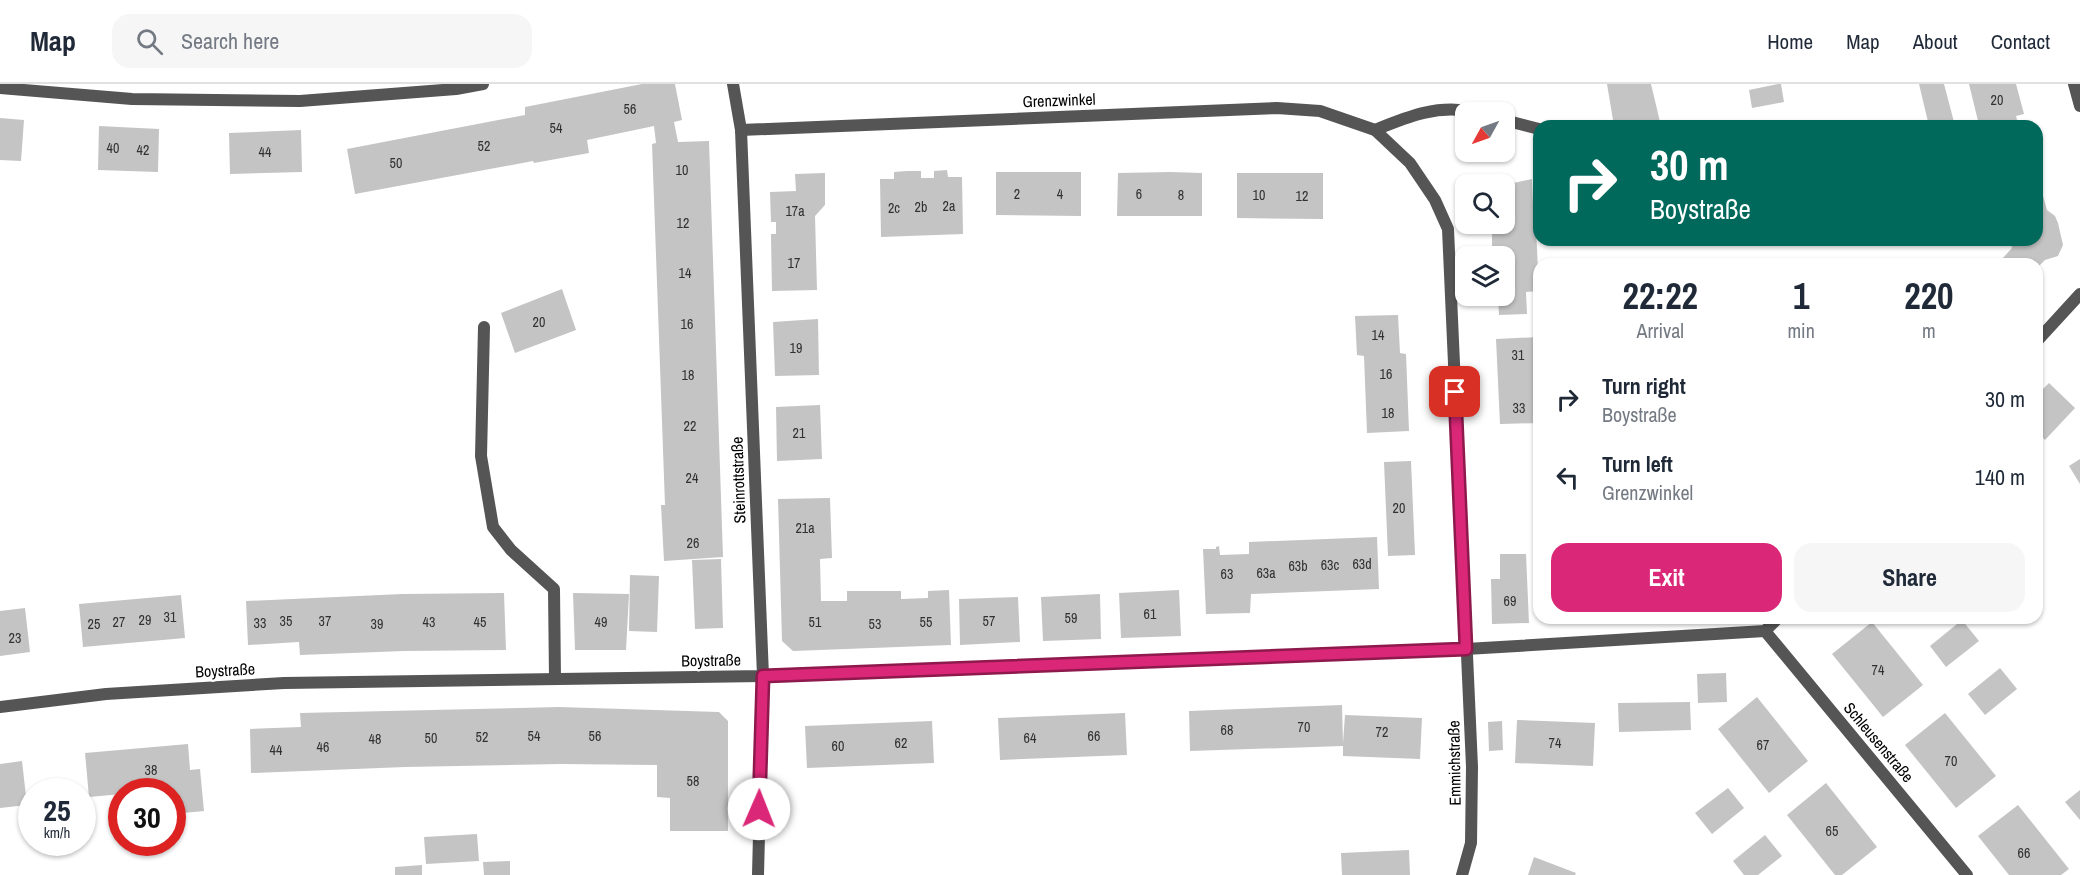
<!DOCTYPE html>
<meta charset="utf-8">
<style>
:root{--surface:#fff;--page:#f6f6f7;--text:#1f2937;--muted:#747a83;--line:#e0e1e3;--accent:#db2777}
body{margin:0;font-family:"Archivo Narrow",sans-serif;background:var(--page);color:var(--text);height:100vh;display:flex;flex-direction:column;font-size:22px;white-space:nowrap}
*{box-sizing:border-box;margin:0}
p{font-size:20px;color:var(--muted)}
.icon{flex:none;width:33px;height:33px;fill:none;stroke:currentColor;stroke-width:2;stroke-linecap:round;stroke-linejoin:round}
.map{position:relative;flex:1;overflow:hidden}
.sheet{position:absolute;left:1533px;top:174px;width:510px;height:366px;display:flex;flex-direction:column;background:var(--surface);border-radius:18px;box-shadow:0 2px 4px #0004}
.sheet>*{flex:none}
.guide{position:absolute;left:1533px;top:36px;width:510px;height:126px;border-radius:18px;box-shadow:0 2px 4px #0004;background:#00695c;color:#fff;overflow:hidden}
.needle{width:39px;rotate:230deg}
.controls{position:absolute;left:1455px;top:18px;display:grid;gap:12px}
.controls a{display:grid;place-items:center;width:60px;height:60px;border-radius:12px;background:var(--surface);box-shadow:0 2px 4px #0004;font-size:30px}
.speed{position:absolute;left:18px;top:694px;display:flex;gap:12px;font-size:30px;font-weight:700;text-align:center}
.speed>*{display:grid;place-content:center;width:78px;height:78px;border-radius:50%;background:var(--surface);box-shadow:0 2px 4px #0004;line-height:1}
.speed small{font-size:15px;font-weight:400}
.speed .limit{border:9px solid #d22;background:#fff;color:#111}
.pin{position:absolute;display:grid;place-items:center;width:51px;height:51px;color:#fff;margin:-26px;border-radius:12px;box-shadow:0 3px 9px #0006}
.me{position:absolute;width:66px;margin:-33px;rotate:1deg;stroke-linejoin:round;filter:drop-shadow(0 0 4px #0008)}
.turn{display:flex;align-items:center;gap:21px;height:126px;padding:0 18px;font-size:27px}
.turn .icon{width:78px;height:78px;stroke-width:2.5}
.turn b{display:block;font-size:42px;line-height:51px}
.eta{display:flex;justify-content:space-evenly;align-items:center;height:102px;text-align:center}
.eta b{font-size:36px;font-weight:700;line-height:42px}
.cta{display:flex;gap:12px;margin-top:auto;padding:12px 18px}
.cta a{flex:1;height:69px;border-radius:18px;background:var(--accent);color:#fff;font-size:24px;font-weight:700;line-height:69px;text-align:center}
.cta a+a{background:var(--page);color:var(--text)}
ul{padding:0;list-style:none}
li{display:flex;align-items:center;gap:18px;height:78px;padding:0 18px}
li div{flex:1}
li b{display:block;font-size:22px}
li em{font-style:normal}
header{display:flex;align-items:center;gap:36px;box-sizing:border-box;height:84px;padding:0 30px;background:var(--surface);border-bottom:2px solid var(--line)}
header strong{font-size:28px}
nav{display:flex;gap:33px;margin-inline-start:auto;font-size:21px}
.search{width:420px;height:54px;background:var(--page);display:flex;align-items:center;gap:15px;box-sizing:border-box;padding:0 21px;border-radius:18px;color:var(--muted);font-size:22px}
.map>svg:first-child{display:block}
.building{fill:#c4c4c4}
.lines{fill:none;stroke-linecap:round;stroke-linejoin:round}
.lane{stroke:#555;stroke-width:12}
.street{stroke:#555;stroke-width:12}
.route-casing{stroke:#8e194d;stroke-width:15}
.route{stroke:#db2777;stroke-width:10}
.labels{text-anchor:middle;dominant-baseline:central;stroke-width:4.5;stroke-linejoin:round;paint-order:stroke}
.number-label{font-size:14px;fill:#313131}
.street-label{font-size:16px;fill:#000;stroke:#fff}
</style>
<header>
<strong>Map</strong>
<div class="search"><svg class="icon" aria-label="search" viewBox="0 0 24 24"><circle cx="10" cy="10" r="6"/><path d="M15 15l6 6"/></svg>Search here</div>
<nav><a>Home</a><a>Map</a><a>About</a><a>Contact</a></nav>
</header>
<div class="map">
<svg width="2080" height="791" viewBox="0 0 2080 791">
<rect width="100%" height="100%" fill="#fff"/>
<g class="building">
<polygon points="642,0 675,0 682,36 674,38 678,58 709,57 723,473 664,477 661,421 665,421 652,60 656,59 654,42 587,56 589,69 534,79 533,77 355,110 347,65 525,31 525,23"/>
<polygon points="1607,0 1651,0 1661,42 1614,42"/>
<polygon points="1778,0 1781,0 1784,18 1752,24 1749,6"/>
<polygon points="1919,0 1944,0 1954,38 1929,42"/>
<polygon points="1969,0 2016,0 2024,30 2016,32 2018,40 2009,42 1987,42 1987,39 1979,41"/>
<polygon points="0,34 24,36 21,77 0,76"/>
<polygon points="99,42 159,45 158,88 98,86"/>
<polygon points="301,46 302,88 230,90 229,49"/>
<polygon points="947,86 948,93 962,93 963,150 881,153 880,95 894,95 894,88 907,87 921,87 921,94 934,94 934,87"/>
<polygon points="996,88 1081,88 1081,132 996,131"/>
<polygon points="1171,88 1202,89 1202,132 1117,132 1118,89"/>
<polygon points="825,89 825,121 815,132 817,206 772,207 771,152 771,150 776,150 776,138 771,138 770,108 796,107 795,90"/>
<polygon points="1237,89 1323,89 1323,135 1237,134"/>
<polygon points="1532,95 1533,121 1539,121 1539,144 1536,144 1539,207 1526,208 1527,230 1499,231 1498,212 1504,212 1504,172 1492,172 1492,140 1504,140 1504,101"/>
<polygon points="2040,101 2047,126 2055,132 2058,139 2063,161 2058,172 2045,176 2037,184 2037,180 2008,180 2002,175 2012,164 2010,156 2037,156 2037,102"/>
<polygon points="562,205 576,246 515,269 501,229"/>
<polygon points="1398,231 1400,269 1406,270 1409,347 1367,349 1364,272 1357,271 1355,232"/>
<polygon points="818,235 819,291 775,292 773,238"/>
<polygon points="1539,253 1539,339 1500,340 1496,255"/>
<polygon points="2049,299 2075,324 2045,356 2037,348 2037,311"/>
<polygon points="820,321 822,375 777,377 776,323"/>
<polygon points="2080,375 2080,400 2069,382"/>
<polygon points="1411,377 1415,471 1388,472 1384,378"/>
<polygon points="830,414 832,474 820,475 821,517 847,517 847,507 901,507 901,515 928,514 928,507 949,506 951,561 793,567 782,557 778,415"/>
<polygon points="1377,453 1379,505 1251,510 1250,529 1206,530 1203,465 1216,465 1216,463 1219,462 1220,471 1249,470 1249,458"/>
<polygon points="1500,470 1526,470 1529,539 1492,540 1491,495 1500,495"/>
<polygon points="721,475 723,544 695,545 692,476"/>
<polygon points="630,491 659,492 657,548 629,547"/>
<polygon points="1179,506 1181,552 1121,554 1119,509"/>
<polygon points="504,509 506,566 404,567 300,571 299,558 248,561 246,517 402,510"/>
<polygon points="573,509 629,510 626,566 575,566"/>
<polygon points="1100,510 1101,555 1043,557 1041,513"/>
<polygon points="181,511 185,554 83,563 79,520"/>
<polygon points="1018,513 1020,558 960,561 959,515"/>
<polygon points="25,524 30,568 0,572 0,527"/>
<polygon points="1553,534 1608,534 1608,536 1553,538"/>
<polygon points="1962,536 1979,557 1946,583 1930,562"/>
<polygon points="1872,538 1923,601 1883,633 1832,570"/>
<polygon points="2000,584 2017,605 1985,631 1968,610"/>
<polygon points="1726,589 1727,618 1698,619 1697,590"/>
<polygon points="1757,613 1808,677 1769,709 1718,645"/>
<polygon points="1690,618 1691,646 1619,648 1618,619"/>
<polygon points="1342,621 1343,659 1345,631 1422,634 1420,675 1343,672 1343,662 1190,667 1189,627"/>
<polygon points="559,623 719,628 728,637 728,747 670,747 670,714 657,713 657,681 561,680 405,683 251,689 250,645 301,643 300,629"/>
<polygon points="1125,629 1127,671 1000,676 998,634"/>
<polygon points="1945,629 1996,692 1956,724 1905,661"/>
<polygon points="1517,636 1595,639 1593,682 1515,679"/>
<polygon points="932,637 934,679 807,684 805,642"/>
<polygon points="1502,637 1503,666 1489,667 1488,638"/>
<polygon points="188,660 190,686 200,685 204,727 172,730 172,708 165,706 122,708 122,710 89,713 85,669"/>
<polygon points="22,677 27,721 0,724 0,680"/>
<polygon points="1826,699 1877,763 1842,791 1835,791 1787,731"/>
<polygon points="1728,704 1744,724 1712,750 1695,729"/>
<polygon points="2080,706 2080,736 2065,718"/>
<polygon points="2018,721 2069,785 2061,791 2009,791 1978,752"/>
<polygon points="477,750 479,777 426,780 424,753"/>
<polygon points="1765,751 1782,772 1758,791 1744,791 1733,777"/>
<polygon points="1409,766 1410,791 1342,791 1341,769"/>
<polygon points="1534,773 1576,789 1575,791 1528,791"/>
<polygon points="510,777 510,791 484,791 483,778"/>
<polygon points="422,781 422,791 395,791 395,783"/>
</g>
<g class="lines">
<polyline class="lane" points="484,243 481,372 493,443 511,466 554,505 555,595"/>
<g class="street">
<polyline points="733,0 741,46 763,592 758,791"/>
<polyline points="2074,0 2080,22"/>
<polyline points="0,4 132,15 300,17 456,5 483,0"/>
<polyline points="1504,36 1539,45"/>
<polyline points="741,46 1277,24 1320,27 1375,46 1410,79 1435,116 1448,145 1472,683 1471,759 1462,791"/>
<path d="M1375 46C1407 33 1438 20 1473 28"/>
<polyline points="2037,257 2080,210"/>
<polyline points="1765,547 1967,791"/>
<polyline points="0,623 106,610 284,599 763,592 1466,565 1765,547 1778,534"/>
</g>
</g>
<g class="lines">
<g class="route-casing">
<polyline id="route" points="759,725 763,592 1466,565 1455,308"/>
</g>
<use href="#route" class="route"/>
</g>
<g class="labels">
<g class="number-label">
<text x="1997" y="16">20</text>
<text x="630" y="25">56</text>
<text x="556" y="44">54</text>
<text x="484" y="62">52</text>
<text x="113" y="64">40</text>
<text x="143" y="66">42</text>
<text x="265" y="68">44</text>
<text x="396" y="79">50</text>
<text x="682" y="86">10</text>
<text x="1017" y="110">2</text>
<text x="1060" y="110">4</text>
<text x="1139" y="110">6</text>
<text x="1181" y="111">8</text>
<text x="1259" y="111">10</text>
<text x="1302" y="112">12</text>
<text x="949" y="122">2a</text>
<text x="921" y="123">2b</text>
<text x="894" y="124">2c</text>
<text x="795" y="127">17a</text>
<text x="683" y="139">12</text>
<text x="794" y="179">17</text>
<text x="685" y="189">14</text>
<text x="539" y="238">20</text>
<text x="687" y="240">16</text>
<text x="1378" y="251">14</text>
<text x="796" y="264">19</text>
<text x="1518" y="271">31</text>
<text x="1386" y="290">16</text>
<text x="688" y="291">18</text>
<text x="1519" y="324">33</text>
<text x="1388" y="329">18</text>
<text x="690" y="342">22</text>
<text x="799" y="349">21</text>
<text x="692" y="394">24</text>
<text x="1399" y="424">20</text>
<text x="805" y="444">21a</text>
<text x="693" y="459">26</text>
<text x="1362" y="480">63d</text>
<text x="1330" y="481">63c</text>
<text x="1298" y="482">63b</text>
<text x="1266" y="489">63a</text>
<text x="1227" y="490">63</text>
<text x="1510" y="517">69</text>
<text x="1150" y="530">61</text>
<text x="170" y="533">31</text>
<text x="1071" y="534">59</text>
<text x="145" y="536">29</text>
<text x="286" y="537">35</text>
<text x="325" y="537">37</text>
<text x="989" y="537">57</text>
<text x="119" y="538">27</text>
<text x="429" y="538">43</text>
<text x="480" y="538">45</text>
<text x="601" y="538">49</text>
<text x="815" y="538">51</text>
<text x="926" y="538">55</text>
<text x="260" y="539">33</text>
<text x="94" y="540">25</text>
<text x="377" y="540">39</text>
<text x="875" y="540">53</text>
<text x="15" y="554">23</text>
<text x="1878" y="586">74</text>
<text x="1304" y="643">70</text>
<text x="1227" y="646">68</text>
<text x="1382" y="648">72</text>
<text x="534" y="652">54</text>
<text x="595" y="652">56</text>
<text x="1094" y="652">66</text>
<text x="482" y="653">52</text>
<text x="431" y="654">50</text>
<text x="1030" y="654">64</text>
<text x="375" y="655">48</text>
<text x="901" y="659">62</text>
<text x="1555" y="659">74</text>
<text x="1763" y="661">67</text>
<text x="838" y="662">60</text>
<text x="323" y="663">46</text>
<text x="276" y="666">44</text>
<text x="1951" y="677">70</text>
<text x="151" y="686">38</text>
<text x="693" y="697">58</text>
<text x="1832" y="747">65</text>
<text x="2024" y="769">66</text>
</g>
<g class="street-label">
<text transform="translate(1059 16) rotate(-2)">Grenzwinkel</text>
<text transform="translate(738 396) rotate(-92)">Steinrottstraße</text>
<text transform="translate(711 576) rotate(-1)">Boystraße</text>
<text transform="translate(225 586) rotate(-3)">Boystraße</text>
<text transform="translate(1879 658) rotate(50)">Schleusenstraße</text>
<text transform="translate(1454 679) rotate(-91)">Emmichstraße</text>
</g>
</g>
</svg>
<div class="controls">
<a><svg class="needle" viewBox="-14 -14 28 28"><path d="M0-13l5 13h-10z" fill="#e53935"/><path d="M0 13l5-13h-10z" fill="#747a83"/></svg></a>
<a><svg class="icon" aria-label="search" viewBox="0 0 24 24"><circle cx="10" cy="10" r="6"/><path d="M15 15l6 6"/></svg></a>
<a><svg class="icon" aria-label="layers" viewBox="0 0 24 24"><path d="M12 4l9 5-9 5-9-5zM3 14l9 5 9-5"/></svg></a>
</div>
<div class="speed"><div>25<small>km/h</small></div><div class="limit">30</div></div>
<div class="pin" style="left:1455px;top:308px;background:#d93025"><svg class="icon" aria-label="arrive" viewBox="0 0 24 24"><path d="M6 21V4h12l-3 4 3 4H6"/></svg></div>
<svg class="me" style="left:759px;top:725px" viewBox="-20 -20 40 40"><circle r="19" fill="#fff"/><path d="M0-13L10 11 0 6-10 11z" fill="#db2777"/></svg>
<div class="guide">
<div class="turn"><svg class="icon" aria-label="right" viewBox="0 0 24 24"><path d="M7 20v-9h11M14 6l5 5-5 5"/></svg><div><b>30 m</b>Boystraße</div></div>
</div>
<section class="sheet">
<div class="eta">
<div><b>22:22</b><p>Arrival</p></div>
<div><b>1</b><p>min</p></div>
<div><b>220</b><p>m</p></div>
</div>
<ul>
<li><svg class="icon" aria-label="right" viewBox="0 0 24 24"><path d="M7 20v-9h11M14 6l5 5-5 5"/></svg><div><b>Turn right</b><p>Boystraße</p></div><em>30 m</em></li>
<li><svg class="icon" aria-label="left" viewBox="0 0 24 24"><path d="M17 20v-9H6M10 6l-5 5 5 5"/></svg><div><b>Turn left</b><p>Grenzwinkel</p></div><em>140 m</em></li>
</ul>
<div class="cta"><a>Exit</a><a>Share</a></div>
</section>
</div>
